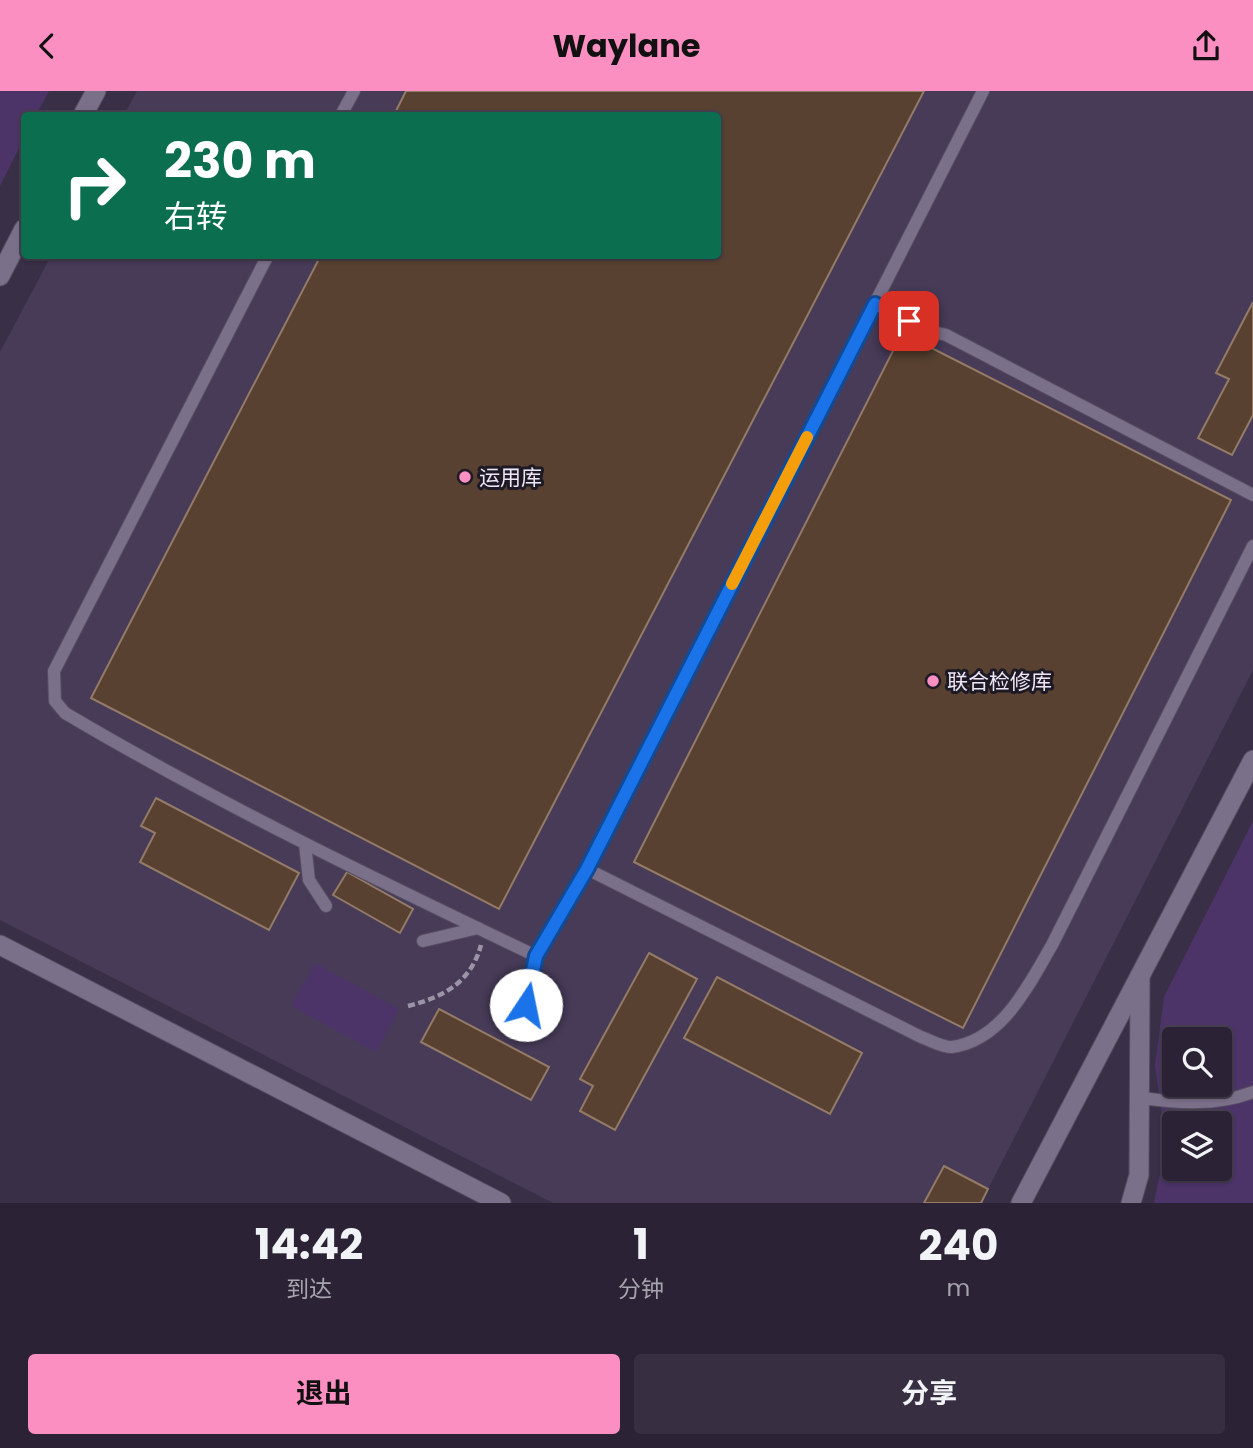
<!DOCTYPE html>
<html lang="zh">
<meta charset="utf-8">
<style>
:root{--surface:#2b2335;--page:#372f41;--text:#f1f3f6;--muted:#a6a4ad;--line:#474050;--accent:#fc8fc2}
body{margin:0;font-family:Poppins,"Noto Sans SC",sans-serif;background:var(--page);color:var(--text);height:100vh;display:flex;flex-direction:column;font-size:26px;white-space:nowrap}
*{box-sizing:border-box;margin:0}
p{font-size:23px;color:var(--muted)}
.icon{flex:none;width:38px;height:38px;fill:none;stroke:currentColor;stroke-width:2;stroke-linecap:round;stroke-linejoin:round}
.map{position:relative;height:1112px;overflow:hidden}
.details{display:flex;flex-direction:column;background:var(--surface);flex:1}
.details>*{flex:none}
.top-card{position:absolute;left:21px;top:21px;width:700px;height:147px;border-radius:7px;box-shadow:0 2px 5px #0004,0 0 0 2px var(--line);background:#0b6e4f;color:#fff;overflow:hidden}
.controls{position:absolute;left:1162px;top:936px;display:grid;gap:14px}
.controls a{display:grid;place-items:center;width:70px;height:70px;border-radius:7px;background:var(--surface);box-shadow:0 2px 5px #0004,0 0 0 2px var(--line);font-size:35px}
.pin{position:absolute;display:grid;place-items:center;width:60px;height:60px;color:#fff;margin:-30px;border-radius:14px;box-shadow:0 4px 10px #0006}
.me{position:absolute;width:77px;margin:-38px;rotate:11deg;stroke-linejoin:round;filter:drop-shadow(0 0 5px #0008)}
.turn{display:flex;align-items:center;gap:24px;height:147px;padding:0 28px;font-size:32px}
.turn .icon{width:91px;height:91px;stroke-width:2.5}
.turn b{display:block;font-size:49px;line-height:60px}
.eta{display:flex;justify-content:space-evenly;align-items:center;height:119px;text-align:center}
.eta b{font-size:42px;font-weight:700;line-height:49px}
.primary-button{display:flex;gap:14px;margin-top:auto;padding:14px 28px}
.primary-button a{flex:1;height:80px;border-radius:7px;background:var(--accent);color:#111;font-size:28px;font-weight:700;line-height:80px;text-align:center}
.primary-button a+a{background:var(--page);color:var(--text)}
header{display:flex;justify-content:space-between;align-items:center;height:91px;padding:0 28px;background:var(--accent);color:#111;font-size:32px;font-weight:700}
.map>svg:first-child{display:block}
.built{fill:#473b58}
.green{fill:#4c3469;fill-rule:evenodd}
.building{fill:#584130;stroke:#947b67;stroke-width:2}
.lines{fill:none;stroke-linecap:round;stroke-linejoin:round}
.service-casing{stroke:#564d60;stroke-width:14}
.minor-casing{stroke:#564d60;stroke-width:21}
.secondary-casing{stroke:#564d60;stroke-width:21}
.path{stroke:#9b93a6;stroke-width:4.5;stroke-dasharray:7 3.5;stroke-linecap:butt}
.service{stroke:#7b708a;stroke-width:12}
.minor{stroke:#7b708a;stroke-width:19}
.secondary{stroke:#7b708a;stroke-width:19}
.route-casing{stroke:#114b97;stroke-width:18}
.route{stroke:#1a73e8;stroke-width:12}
.slow{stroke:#f59e0b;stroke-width:12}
.poi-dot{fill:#fc8fc2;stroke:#1e1a25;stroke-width:2.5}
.labels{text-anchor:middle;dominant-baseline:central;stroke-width:6;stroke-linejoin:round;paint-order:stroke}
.poi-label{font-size:21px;fill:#ece6f5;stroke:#1e1a25;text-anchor:start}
</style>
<header><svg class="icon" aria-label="back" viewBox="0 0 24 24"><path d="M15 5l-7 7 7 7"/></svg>Waylane<svg class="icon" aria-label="share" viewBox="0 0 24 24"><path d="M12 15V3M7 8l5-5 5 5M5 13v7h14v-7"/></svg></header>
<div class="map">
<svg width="1253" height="1112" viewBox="0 0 1253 1112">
<rect width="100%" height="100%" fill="#392f47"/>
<polygon class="built" points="137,0 1253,0 1253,579 981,1112 553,1112 0,829 0,261 51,165 718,164 718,24 124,24"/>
<g class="green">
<polygon points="0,0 49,0 36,24 24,24 24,47 0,95"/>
<path d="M1253 730V1112H1154L1166 1053 1155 974 1164 906ZM1174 948H1220V994H1174ZM1174 1032H1220V1078H1174Z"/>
<polygon points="315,872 399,918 376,961 291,915"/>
</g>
<g class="building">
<polygon points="406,0 924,0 499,818 91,607 321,164 718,164 718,24 394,24"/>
<polygon points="1253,211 1253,324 1232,364 1198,347 1229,288 1216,282"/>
<polygon points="902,242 1231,409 963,937 634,771"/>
<polygon points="156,707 299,782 269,839 140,771 155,742 141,735"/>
<polygon points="347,781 413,818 400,842 333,804"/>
<polygon points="649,862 697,888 615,1039 580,1020 593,995 580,988"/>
<polygon points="717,886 862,962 830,1023 684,947"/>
<polygon points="439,918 549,976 531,1009 421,951"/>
<polygon points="944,1075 988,1098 981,1112 924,1112"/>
</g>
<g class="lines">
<g class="service-casing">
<g id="service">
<polyline points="341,24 354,0"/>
<path d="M268 164 54 580 55 610 65 622C217 712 377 789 536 865"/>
<polyline points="875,213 926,239 946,244 973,258 1253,404"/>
<polyline points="305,753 309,789 326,815"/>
<path d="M587 778 921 946C930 949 943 957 952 956 1003 949 1029 893 1052 854L1253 455"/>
<polyline points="423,850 478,837"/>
<polyline points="512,942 526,914 536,865 587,778 983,0"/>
<path d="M1141 1007C1179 1012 1216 1015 1253 1001"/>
</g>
</g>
<g class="minor-casing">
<g id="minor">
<polyline points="0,854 501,1112"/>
<polyline points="1021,1112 1253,669"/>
<polyline points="1131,1112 1139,1084 1140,885"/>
</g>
</g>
<g class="secondary-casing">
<g id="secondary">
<polyline points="83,24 96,0"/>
<polyline points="0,185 24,138"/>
</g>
</g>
<path class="path" d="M408 915C444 906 471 891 481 854"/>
<use href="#service" class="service"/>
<use href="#minor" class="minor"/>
<use href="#secondary" class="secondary"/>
</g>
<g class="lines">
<g class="route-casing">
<polyline id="route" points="526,914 536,865 587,778 875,213 909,230"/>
</g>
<use href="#route" class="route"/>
<polyline class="slow" points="732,493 807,346"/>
</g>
<g class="poi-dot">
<circle cx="465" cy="386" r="7"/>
<circle cx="933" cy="590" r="7"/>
</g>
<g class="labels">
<g class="poi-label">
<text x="479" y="386">运用库</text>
<text x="947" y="590">联合检修库</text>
</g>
</g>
</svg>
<div class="controls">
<a><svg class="icon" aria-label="search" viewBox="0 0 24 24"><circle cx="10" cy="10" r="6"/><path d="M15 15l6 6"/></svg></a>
<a><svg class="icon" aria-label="layers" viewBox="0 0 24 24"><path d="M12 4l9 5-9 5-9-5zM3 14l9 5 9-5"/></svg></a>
</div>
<div class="pin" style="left:909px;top:230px;background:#d93025"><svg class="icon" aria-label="arrive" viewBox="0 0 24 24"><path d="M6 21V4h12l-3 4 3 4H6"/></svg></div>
<svg class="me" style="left:526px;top:914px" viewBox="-20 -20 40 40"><circle r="19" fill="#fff"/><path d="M0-13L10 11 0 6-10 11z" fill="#1a73e8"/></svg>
<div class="top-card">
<div class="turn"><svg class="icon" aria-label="right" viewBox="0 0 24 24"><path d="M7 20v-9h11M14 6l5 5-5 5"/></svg><div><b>230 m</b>右转</div></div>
</div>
</div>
<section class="details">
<div class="eta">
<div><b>14:42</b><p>到达</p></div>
<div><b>1</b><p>分钟</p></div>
<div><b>240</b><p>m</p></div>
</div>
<div class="primary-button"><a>退出</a><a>分享</a></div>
</section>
